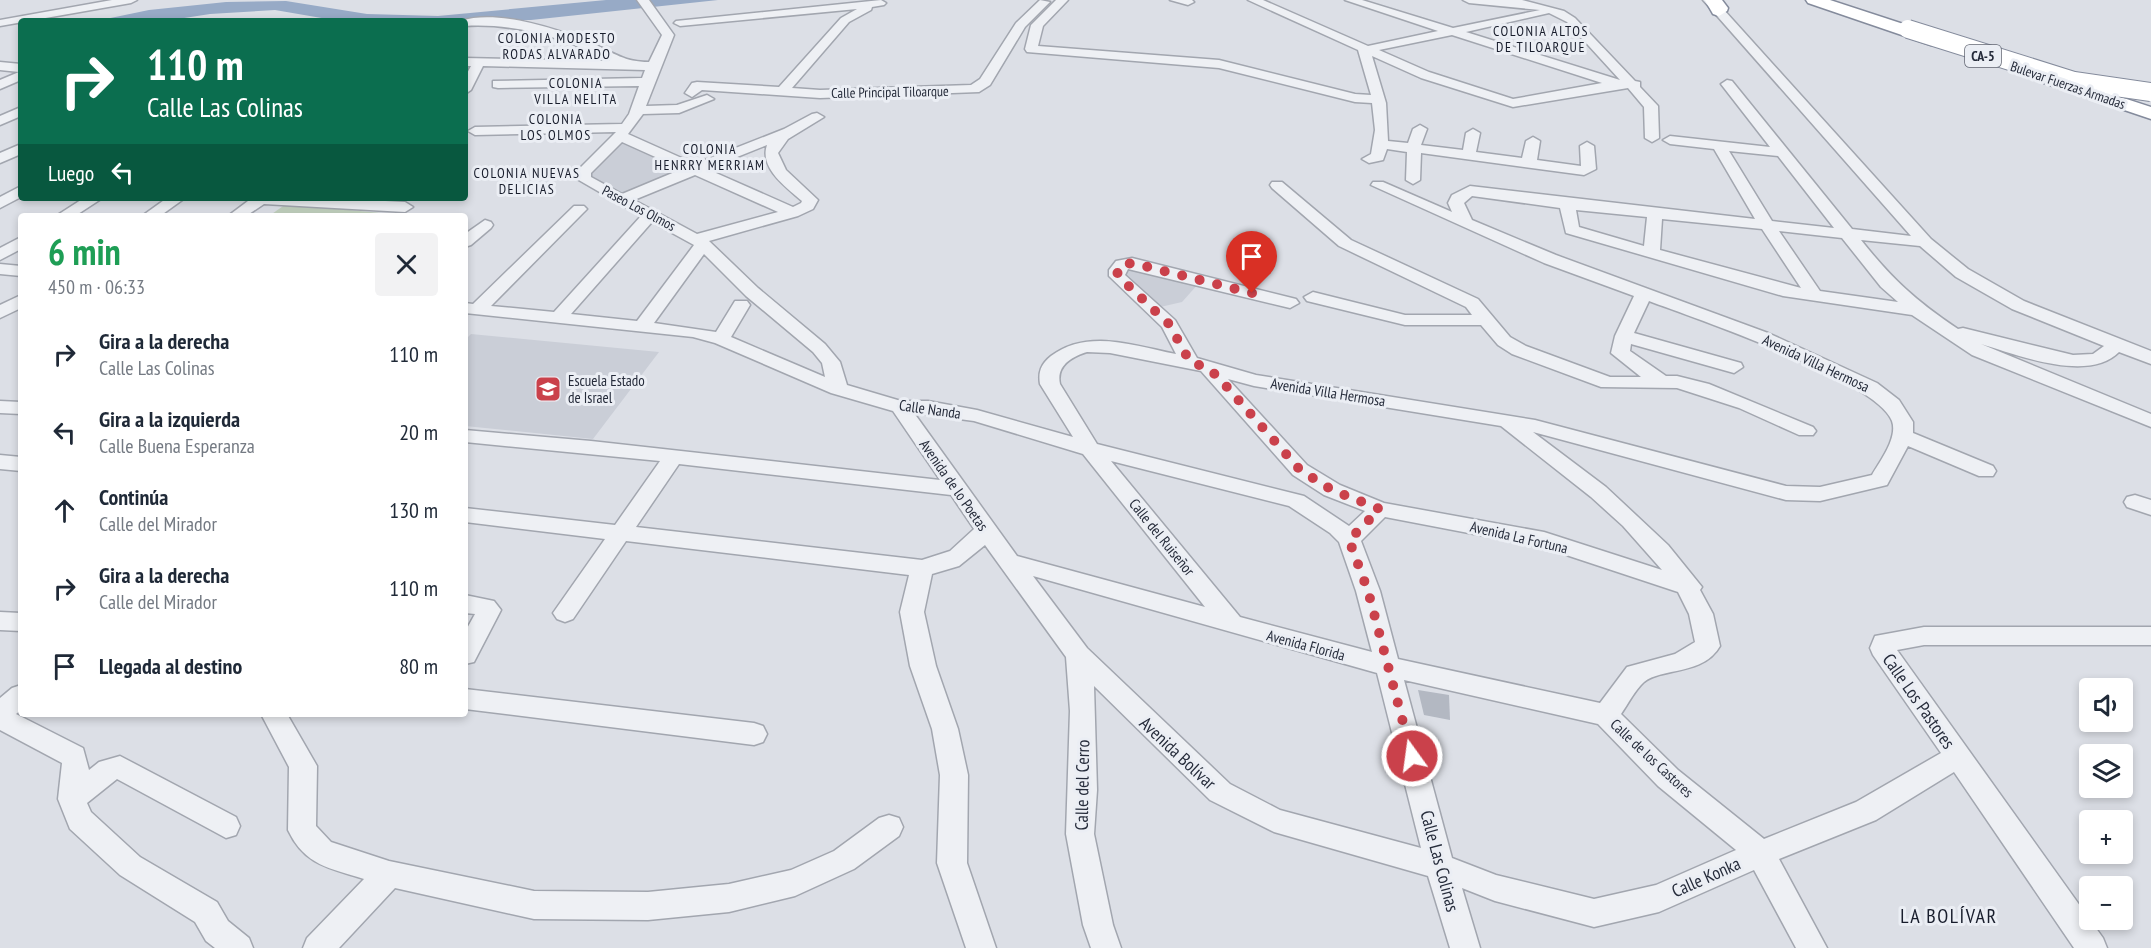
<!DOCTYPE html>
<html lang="es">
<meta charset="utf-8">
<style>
:root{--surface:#fff;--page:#f2f2f3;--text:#1f2937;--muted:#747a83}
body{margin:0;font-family:"PT Sans Narrow",sans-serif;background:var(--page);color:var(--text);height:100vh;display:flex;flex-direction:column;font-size:22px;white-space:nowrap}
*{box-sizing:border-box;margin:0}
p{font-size:20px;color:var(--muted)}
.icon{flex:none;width:33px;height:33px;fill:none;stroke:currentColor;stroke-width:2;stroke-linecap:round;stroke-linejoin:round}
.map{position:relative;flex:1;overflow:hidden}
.panel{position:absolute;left:18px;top:213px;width:450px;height:504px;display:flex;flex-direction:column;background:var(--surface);border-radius:6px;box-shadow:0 3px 9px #0003}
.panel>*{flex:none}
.guide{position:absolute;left:18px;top:18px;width:450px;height:183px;border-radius:6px;box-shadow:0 3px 9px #0003;background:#0b6e4f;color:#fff;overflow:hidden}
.fabs{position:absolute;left:2079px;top:678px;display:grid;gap:12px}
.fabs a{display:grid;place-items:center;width:54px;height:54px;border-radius:6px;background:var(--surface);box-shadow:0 3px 9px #0003;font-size:30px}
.pin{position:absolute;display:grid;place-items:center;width:51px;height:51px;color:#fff;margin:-62px -26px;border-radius:50% 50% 50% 0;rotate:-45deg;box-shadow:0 0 6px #0007}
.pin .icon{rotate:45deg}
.me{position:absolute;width:66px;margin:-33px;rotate:346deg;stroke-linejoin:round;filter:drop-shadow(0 0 4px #0008)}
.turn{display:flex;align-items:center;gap:21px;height:126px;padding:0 30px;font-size:27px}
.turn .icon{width:78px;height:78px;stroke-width:2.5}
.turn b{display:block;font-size:42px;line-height:51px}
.then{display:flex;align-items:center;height:57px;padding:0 30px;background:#0003;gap:12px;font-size:22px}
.round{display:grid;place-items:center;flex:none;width:63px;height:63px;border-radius:6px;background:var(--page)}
.overview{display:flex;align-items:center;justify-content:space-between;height:102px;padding:0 30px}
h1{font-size:36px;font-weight:700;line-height:45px;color:#1e9e55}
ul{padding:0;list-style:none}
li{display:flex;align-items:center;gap:18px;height:78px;padding:0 30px}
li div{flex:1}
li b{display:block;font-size:22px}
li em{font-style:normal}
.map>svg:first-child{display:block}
.built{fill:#caced7}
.green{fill:#c0cfbd}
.water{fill:#97aac6}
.building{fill:#b3b8c2}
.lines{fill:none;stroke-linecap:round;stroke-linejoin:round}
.minor-casing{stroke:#a2a6af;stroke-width:3}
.highway-casing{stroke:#848b9c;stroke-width:3}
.minor{fill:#eef0f4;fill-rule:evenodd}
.highway{fill:#fff;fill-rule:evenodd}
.highway-bridge-casing{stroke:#848b9c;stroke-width:20;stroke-linecap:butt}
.highway-bridge{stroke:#fff;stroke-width:18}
.route{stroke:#ca414b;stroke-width:10;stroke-dasharray:0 18}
.labels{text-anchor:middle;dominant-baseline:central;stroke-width:6;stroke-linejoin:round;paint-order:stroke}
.far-neighbourhood-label{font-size:14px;letter-spacing:1.5px;fill:#181d2c;stroke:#ebeef4}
.shield{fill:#ebeef4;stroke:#616672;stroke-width:1.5}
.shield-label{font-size:14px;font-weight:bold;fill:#262c3b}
.far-street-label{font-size:14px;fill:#262c3b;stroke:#ebeef4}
.street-label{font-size:15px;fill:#262c3b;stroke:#ebeef4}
.poi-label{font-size:15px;fill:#262c3b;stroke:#ebeef4;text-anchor:start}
.near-street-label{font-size:18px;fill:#262c3b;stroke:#ebeef4}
.near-neighbourhood-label{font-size:20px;letter-spacing:1.5px;fill:#181d2c;stroke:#ebeef4}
</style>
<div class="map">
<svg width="2151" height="948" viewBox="0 0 2151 948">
<rect width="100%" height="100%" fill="#dcdfe6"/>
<g class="built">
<polygon points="620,139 688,170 623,196 589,177 590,170"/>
<polygon points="1126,267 1199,283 1182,302 1156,308 1122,276"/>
<polygon points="471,334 659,352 593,439 465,426 465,340"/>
</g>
<polygon class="green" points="286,204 381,213 378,216 269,216"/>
<polygon class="water" points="606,0 718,0 531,20 339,21 275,10 210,14 165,21 96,21 149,10 226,2 286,1 367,14 438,16"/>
<polygon class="building" points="1418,690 1449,695 1450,720 1424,715"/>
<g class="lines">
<g class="minor-casing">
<g id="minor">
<polygon points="112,0 137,0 131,3 0,26 0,20"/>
<path d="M637 0H649L674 35 646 106 677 105 707 95 714 99 679 113 643 114 628 134 695 164 784 129 812 114 817 113 824 117 788 139 778 153 786 170 818 200 813 209 798 216 709 241 758 288 825 344 840 362 847 385 901 401H928L977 410 1073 437 1040 384C1038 372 1041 364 1051 356 1088 328 1135 346 1176 354L1162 327 1109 276V270L1116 261 1132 258 1296 299 1299 303 1290 308 1128 269 1125 275 1175 320 1197 358 1256 375 1535 420 1786 486 1820 487 1872 475C1880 461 1898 438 1892 421 1877 380 1694 318 1649 301L1634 333 1741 363 1743 367 1734 373 1631 344 1630 351 1666 376H1677L1709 384 1813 427 1816 431 1813 435H1799L1739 408 1677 388 1601 387 1512 354 1498 345 1481 325H1405L1307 301 1304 297 1313 292 1405 315H1472L1466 307 1339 246 1272 188 1270 185 1272 182H1282L1351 240 1478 299 1510 337 1526 346 1610 377H1641L1611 353 1615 336 1634 296 1544 263 1371 185 1373 182H1383L1452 212 1448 203 1452 195 1470 186 1755 219 1714 149 1670 144 1663 140 1670 136 1770 147 1721 84 1727 80 1732 81 1852 229 1911 236 1703 0H1715L1931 239 1968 269 2024 301 2151 351V364L2119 352C2089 383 2017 355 1981 344L2151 414V427L1972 355 1912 315 1783 296 1566 233 1560 208 1472 196 1464 203 1472 220 1556 255 1768 333 1877 383 1899 400 1913 422V433L1993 466 1996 471 1993 476H1979L1908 446 1887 485 1820 501 1786 500 1533 432 1606 487 1668 545 1702 587 1700 590 1713 614 1720 646C1704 675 1661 668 1644 682 1635 690 1628 704 1621 714L1678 770 1764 839 1856 802 1941 753 1873 655 1870 648 1875 636 1924 627H2151V645H1924L1897 650 2103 938 2107 948H2074L1954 772 1876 820 1779 859 1827 948H1796L1754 870 1659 912 1594 927 1495 901 1462 888 1480 948H1450L1428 876 1274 832 1210 800 1094 686 1097 790 1094 834 1113 925 1121 948H1091L1083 925 1066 834 1070 711 1066 657 985 545 959 566 932 574 924 612 936 666 958 729 968 775 967 863 996 948H966L937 863 940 775 932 729 910 666 900 612 909 575 626 541 573 619 565 622 557 619 553 613 605 539 465 522V508L615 525 660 461 465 442V430L591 441 940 480 893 411 831 393 715 343 693 337 465 313V303L473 304 574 206H584L587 209 584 212 491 306 554 312 641 216 577 179 579 169 616 132 475 135 468 131 475 127 622 124 629 114 639 86 498 88 493 87V81L642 78 645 70 483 66 471 90 465 94V77L471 66H465V58L610 61C565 38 516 23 465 26V21H461C497 9 559 29 593 44 615 53 624 62 649 62L662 35ZM622 142 682 169 622 194 591 177V173ZM767 145C759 168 786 187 802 201L801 203 793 207 707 169ZM1729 151 1778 156 1834 228 1772 221ZM695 175 778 212 697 234 634 200ZM1576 210 1647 217 1644 246 1579 227ZM1662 219 1762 229 1801 288 1660 250ZM652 222 694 245 637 321 571 314ZM1779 231 1842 238 1881 287 1898 302 1820 291ZM1861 240 1920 246 1956 277 2012 309 2104 346 2093 354 2073 355 1963 328 1958 329C1916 301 1892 279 1861 240ZM704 254 746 296 813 352 822 363 825 377 731 337 750 305 747 301H735L716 332 654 323ZM1087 352 1110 353 1201 371 1293 475 1324 495 1365 511 1349 526 1304 496 1097 444 1060 384C1056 366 1071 357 1087 352ZM1228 379 1254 386 1501 426 1591 497 1623 526 1662 570 1544 532 1384 503 1340 485 1307 465ZM914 413 974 421 1083 454 1205 607 1017 556ZM1111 461 1289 506 1330 533 1339 542 1356 591 1372 652 1240 617ZM679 464 951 495 974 529 950 551 922 560 636 527ZM1385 517 1542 547 1678 592 1689 614 1695 642 1675 654 1627 667 1600 703 1398 659 1380 591 1361 541ZM1033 576 1377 673 1421 848 1280 810 1230 784 1087 648ZM1404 680 1598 724 1658 786 1736 850 1656 885 1594 899 1496 875 1452 858Z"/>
<polygon points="881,0 886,3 884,5 872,7 871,10 849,22 792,88 820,90 971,85 980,79 1016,23 1040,0 1050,2 1025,27 990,85 979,92 820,98 702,90 692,97 685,93 692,83 697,82 779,87 841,18 857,9 680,26 674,23 676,21"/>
<path d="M1056 0H1068L1043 26 1038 46 1219 60 1355 94 1371 95 1358 50 1248 0H1263L1368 46 1438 31 1345 0H1362L1453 28 1540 10 1469 3 1463 0H1522L1564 11 1575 18 1635 81 1640 82V87L1658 106 1659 138 1652 142 1645 138 1644 107 1628 88 1513 107 1421 78 1372 56 1386 103 1388 141 1408 143 1413 129 1420 125 1427 129 1421 145 1463 150 1466 133 1473 129 1480 133 1476 152 1522 158 1526 141 1533 137 1540 141 1537 160 1581 166 1580 146 1587 142 1594 146 1596 169 1584 175 1421 153 1420 180 1413 184 1406 180 1407 152 1387 149 1383 160 1369 163 1362 159 1371 154 1375 130 1372 103 1355 102 1219 68 1027 52 1025 49 1031 25ZM1549 13 1567 22 1620 80 1466 32ZM1452 35 1602 83 1513 99 1429 72 1379 50Z"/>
<polygon points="1170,0 1192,0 1194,2 1188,5"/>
<polygon points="0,62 21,64 21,80 0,89 0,80 19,72 0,70"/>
<polygon points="21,107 21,116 0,125 0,116"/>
<polygon points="21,144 21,154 0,163 0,153"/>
<polygon points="21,186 21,197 0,208 0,197"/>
<polygon points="84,198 101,199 75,216 56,216"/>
<polygon points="167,198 185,198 160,216 142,216"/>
<polygon points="252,198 326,198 405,202 413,207 405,212 264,204 246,216 228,216"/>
<polygon points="485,220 491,222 493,225 491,228 471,245 465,247 465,234"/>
<polygon points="21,237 21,249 0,260 0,248"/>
<polygon points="0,264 21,266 21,276 0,274"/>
<polygon points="21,295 21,308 0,318 0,305"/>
<polygon points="0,401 21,402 21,414 0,413"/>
<polygon points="0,455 21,457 21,471 0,469"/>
<polygon points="2135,495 2151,500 2151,515 2127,507 2124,502 2127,497"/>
<polygon points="465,595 494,601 501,610 474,662 465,664 465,632 475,614 465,613"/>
<polygon points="0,612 21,613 21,631 0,630"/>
<polygon points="21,685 21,710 16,714 83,748 89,770 99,762 120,756 236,817 240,826 236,835 226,838 117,779 87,803 91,812 140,857 217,902 228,921 249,938 253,948 215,948 206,941 195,922 120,875 70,829 58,799 62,763 0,730 0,698 12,688"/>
<polygon points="465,689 754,723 763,726 767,734 763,742 754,745 465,709"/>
<path d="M261 714H287L317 766 316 826 331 842 389 861 534 891 648 892 729 884 791 870 834 851 879 818 889 815 899 818 903 827 899 836 854 869 795 896 729 912 648 920 534 919 395 888 339 948H303L307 938 364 879C330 868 305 866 288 830L289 767Z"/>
</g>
</g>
<g class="highway-casing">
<g id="highway">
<polygon points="1705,0 1722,0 1728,8 1727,11 1719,16 1713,14"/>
<polygon points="1806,0 1830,0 1943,37 1946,41 1937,46 1931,45 1808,3"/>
<polygon points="2050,74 2151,107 2151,119 2044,83 2041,79 2044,75"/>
</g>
</g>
<use href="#minor" class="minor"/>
<use href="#highway" class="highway"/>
<g class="highway-bridge-casing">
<polyline id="highway-bridge" points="1908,29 2074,81 2151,92"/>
</g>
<use href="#highway-bridge" class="highway-bridge"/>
</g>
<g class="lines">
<polyline class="route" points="1252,293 1132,263 1122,265 1117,270 1118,276 1169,324 1190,362 1208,368 1219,378 1300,470 1332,490 1380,509 1349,540 1368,591 1412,756"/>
</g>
<defs>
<g id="school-square" transform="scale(1.35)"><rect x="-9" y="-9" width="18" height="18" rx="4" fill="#ca414b" stroke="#ebeef4"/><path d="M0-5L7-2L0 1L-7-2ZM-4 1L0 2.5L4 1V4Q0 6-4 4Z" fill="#fff"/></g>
</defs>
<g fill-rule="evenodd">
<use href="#school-square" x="548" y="389"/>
</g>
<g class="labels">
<g class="far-neighbourhood-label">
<text x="1541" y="31">COLONIA ALTOS<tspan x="1541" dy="16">DE TILOARQUE</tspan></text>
<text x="557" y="38">COLONIA MODESTO<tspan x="557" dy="16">RODAS ALVARADO</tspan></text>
<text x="576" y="83">COLONIA<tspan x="576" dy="16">VILLA NELITA</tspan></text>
<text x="556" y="119">COLONIA<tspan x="556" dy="16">LOS OLMOS</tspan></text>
<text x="710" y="149">COLONIA<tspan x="710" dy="16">HENRRY MERRIAM</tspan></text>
<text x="527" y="173">COLONIA NUEVAS<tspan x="527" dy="16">DELICIAS</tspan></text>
</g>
<rect class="shield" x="1965" y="45" width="36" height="22" rx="4.5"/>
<g class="shield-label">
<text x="1983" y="56">CA-5</text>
</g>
<g class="far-street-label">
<text transform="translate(2068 85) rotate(19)">Bulevar Fuerzas Armadas</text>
<text transform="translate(890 92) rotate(-1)">Calle Principal Tiloarque</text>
<text transform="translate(639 208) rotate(28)">Paseo Los Olmos</text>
</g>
<g class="street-label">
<text transform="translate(1816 363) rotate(25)">Avenida Villa Hermosa</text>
<text transform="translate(1328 392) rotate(9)">Avenida Villa Hermosa</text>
<text transform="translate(930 409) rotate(8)">Calle Nanda</text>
<text transform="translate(954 485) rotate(55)">Avenida de lo Poetas</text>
<text transform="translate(1162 537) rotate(51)">Calle del Ruiseñor</text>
<text transform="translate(1519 537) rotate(13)">Avenida La Fortuna</text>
<text transform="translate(1306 645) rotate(15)">Avenida Florida</text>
<text transform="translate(1652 758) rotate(43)">Calle de los Castores</text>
</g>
<g class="poi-label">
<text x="568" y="380">Escuela Estado<tspan x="568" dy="17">de Israel</tspan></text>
</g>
<g class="near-street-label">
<text transform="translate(1919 701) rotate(55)">Calle Los Pastores</text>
<text transform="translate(1178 753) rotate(43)">Avenida Bolívar</text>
<text transform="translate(1082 785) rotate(-89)">Calle del Cerro</text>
<text transform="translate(1440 861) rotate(75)">Calle Las Colinas</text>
<text transform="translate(1706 877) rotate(-24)">Calle Konka</text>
</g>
<g class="near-neighbourhood-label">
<text x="1949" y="916">LA BOLÍVAR</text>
</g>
</g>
</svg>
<div class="fabs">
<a><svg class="icon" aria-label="sound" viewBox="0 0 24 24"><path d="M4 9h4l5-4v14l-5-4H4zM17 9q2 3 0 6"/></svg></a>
<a><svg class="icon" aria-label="layers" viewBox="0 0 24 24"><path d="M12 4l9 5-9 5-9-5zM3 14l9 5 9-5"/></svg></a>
<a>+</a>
<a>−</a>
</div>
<div class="pin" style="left:1252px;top:293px;background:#d93025"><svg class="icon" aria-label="arrive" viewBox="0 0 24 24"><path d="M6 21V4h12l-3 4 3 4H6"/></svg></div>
<svg class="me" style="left:1412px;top:756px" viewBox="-20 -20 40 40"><circle r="17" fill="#ca414b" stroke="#fff" stroke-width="3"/><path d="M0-11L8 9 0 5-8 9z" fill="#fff"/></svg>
<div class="guide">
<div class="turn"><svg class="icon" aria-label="right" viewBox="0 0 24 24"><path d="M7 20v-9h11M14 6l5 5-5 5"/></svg><div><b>110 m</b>Calle Las Colinas</div></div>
<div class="then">Luego<svg class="icon" aria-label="left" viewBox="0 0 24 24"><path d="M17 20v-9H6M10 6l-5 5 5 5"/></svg></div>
</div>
<section class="panel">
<div class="overview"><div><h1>6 min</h1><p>450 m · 06:33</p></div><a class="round"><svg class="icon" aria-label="close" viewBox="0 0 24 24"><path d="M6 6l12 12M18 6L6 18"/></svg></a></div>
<ul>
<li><svg class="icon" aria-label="right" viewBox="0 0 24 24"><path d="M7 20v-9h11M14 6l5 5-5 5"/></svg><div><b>Gira a la derecha</b><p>Calle Las Colinas</p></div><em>110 m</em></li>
<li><svg class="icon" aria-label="left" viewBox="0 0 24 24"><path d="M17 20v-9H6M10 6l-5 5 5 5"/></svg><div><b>Gira a la izquierda</b><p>Calle Buena Esperanza</p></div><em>20 m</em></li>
<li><svg class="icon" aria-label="ahead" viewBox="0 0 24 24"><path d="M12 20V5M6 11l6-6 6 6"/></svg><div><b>Continúa</b><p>Calle del Mirador</p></div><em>130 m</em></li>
<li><svg class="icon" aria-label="right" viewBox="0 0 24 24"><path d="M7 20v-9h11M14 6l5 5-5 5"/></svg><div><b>Gira a la derecha</b><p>Calle del Mirador</p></div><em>110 m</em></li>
<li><svg class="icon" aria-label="arrive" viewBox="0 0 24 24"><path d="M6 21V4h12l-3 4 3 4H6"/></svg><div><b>Llegada al destino</b></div><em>80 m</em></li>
</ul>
</section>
</div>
